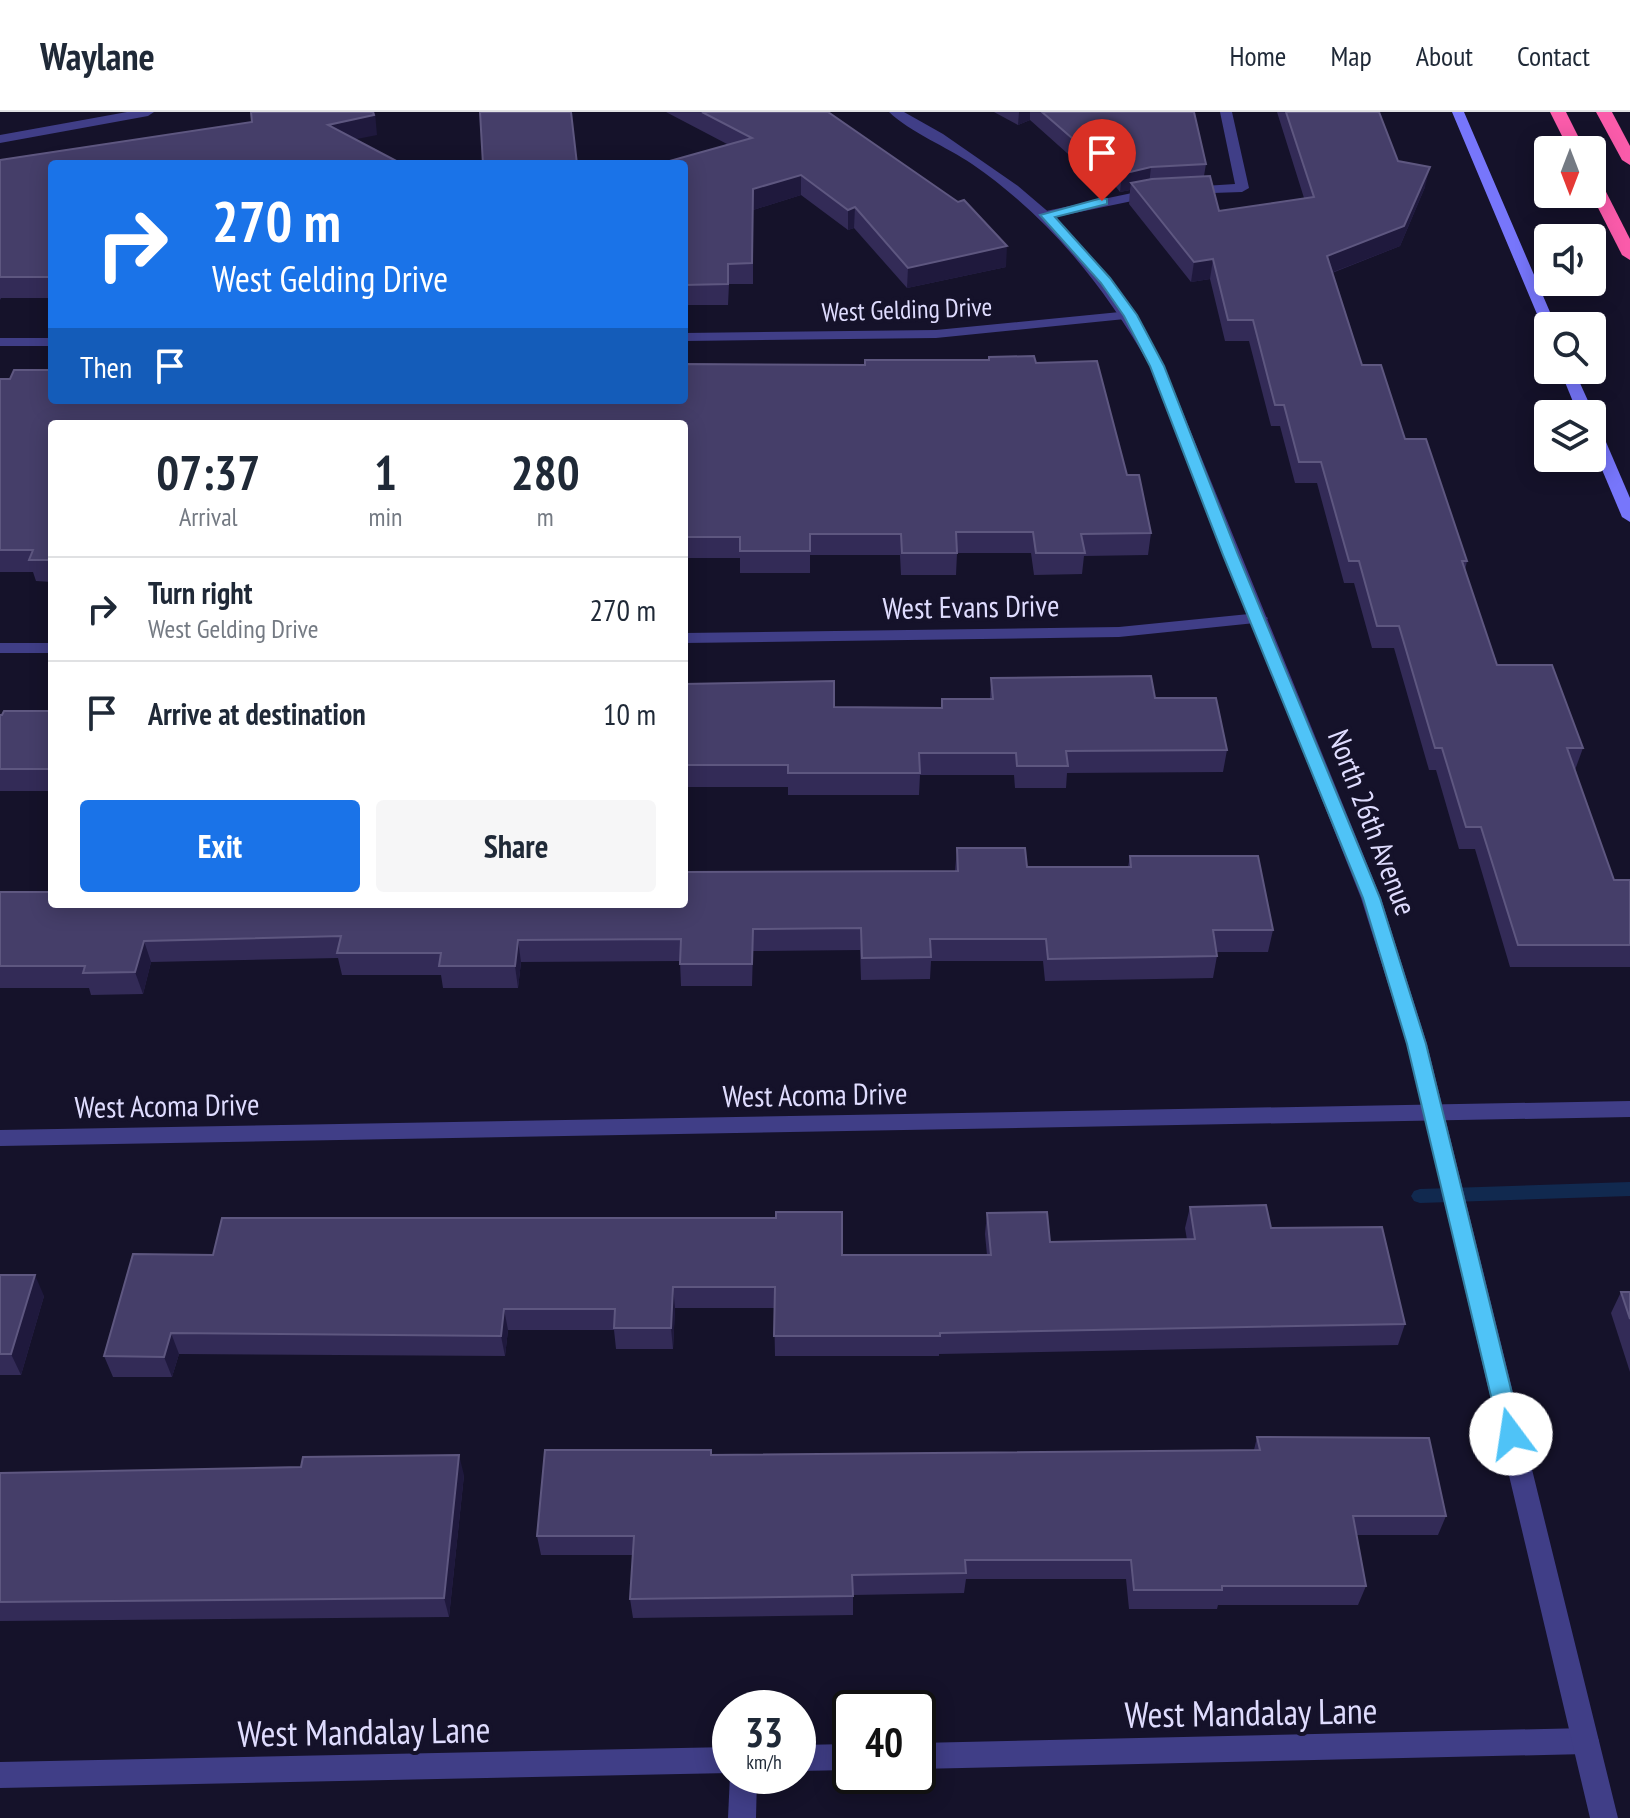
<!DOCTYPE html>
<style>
:root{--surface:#fff;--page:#f6f6f7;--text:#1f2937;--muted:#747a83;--line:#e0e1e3;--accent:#1a73e8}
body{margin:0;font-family:"PT Sans Narrow",sans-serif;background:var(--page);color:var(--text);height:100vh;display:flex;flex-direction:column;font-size:30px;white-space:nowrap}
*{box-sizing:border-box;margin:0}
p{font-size:26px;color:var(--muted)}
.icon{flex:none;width:44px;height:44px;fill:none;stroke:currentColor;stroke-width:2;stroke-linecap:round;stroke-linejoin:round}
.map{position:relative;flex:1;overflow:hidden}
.panel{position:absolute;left:48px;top:308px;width:640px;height:488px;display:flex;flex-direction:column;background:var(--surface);border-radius:8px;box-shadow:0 4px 20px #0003}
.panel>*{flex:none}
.banner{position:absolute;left:48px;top:48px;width:640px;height:244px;border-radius:8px;box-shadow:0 4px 20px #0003;background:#1a73e8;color:#fff;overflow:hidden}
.needle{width:52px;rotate:180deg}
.controls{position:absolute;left:1534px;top:24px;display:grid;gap:16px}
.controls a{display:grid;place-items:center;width:72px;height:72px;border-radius:8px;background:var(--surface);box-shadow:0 4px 20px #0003;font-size:40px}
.speed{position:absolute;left:712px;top:1578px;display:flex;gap:16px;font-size:40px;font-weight:700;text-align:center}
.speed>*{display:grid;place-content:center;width:104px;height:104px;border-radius:50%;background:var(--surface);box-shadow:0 4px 20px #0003;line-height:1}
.speed small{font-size:20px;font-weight:400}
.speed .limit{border:4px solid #111;border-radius:12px;background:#fff;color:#111}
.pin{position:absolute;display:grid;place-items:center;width:68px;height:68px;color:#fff;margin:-82px -34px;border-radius:50% 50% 50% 0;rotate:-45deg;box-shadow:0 0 8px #0007}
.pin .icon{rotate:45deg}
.me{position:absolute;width:88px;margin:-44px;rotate:346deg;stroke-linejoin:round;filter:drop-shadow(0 0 6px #0008)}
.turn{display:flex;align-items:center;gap:28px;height:168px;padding:0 32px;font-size:36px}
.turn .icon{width:104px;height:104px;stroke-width:2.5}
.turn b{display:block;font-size:56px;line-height:68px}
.then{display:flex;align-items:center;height:76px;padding:0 32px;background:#0003;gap:16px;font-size:30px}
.eta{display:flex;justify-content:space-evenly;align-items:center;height:136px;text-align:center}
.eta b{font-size:48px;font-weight:700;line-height:56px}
.action{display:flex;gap:16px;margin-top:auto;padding:16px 32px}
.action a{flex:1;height:92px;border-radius:8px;background:var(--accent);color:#fff;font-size:32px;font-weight:700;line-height:92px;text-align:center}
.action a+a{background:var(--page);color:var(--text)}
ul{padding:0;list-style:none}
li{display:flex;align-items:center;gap:24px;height:104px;padding:0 32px;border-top:2px solid var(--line)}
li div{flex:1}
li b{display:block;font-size:30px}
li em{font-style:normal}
header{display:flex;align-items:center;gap:48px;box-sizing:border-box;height:112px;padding:0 40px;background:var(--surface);border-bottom:2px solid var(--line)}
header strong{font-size:38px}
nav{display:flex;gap:44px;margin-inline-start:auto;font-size:28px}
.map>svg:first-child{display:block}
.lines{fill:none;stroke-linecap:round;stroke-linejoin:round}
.stream{fill:#11294f;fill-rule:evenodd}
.minor{fill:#403e87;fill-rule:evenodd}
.tertiary{fill:#403e87;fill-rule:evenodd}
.secondary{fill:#7776fb;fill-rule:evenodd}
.motorway{fill:#fa5baa;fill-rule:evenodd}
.wall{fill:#332b57}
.shaded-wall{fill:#1f193d}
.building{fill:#453e69;stroke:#5e5780;stroke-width:2}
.route{fill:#4fc3f7;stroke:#337fa1;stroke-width:2}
.labels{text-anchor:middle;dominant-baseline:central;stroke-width:8;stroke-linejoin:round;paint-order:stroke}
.far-street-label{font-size:26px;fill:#dfdcfe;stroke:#15122a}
.street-label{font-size:30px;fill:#dfdcfe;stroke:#15122a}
.near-street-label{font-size:36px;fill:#dfdcfe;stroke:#15122a}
</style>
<header>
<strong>Waylane</strong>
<nav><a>Home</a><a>Map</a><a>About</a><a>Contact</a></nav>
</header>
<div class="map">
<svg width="1630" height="1706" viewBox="0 0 1630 1706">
<rect width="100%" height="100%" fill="#15122a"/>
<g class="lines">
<polygon class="stream" points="1630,1070 1630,1084 1420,1091 1414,1089 1411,1084 1414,1079 1420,1077"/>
<g class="minor">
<polygon points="1220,0 1232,0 1249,76 1242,80 1183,82 1181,79 1188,75 1235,72"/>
<polygon points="1156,76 1161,77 1161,83 1046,107 1039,103 1046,99"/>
<polygon points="1130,199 1137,203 1135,206 936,226 684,229 684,221 936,218"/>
<rect x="0" y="226" width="52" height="8"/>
<polygon points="1259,501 1268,506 1265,510 1119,525 684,531 684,521 1119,515"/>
<rect x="0" y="531" width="52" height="10"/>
<polygon points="1630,989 1630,1005 0,1034 0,1018"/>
<polygon points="1586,1616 1595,1620 1599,1629 1595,1638 1586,1642 918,1657 918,1631"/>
<polygon points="850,1632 850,1658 798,1659 798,1633"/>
<polygon points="730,1635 730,1661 0,1676 0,1650"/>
<polygon points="730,1663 757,1664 756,1706 728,1706"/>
</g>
<g class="tertiary">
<polygon points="127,0 154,0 148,4 0,31 0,23"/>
<path d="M889 0H904L943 22 1018 74 1052 103 1111 169 1164 254 1381 786 1427 932 1618 1706H1590L1407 932 1361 786 1150 254C1104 174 1049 105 972 52 947 35 910 20 889 0Z"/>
</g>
<g class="secondary">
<polygon points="1452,0 1464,0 1556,214 1548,214 1548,218 1542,214"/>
<polygon points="1560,258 1574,258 1594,302 1592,304 1578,302"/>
<polygon points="1592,311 1600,316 1630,386 1630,410 1622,405 1592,334"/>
</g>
<g class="motorway">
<polygon points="1550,0 1566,0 1585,38 1569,38"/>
<polygon points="1596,0 1612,0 1630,34 1630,53 1622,48"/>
<polygon points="1592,63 1600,68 1630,127 1630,148 1622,143 1591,82"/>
</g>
</g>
<g class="wall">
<polygon points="666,0 828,0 1006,155 907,176 854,116 848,118 801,83 753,98 753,172 729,172 728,193 684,193 684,52 727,32"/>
<polygon points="994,0 1194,0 1206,52 1204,64 1219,99 1304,86 1277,0 1379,0 1398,49 1425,75 1400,134 1332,161 1362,253 1405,327 1467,449 1465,458 1497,553 1583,636 1575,658 1614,768 1630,768 1630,855 1510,855 1475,737 1459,737 1436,658 1429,658 1394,536 1372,536 1354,471 1344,471 1317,371 1295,371 1280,314 1271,314 1249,229 1225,229 1210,167 1191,170 1129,92 1130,78 1120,80 1100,55 1086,58 1030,8 1018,13"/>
<polygon points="377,23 52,52 52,186 1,186 0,188 0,48"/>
<polygon points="1036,251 1127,363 1151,421 1148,443 1084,444 1082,462 1034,463 1031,441 957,441 956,463 901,463 900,443 810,443 810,461 740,461 740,446 684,446 684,312 52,312 52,470 36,469 33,460 0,460 0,267 52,288 865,253"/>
<polygon points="991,566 1155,586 1227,638 1223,660 1067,661 1066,676 1015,676 1014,663 920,663 919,683 788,683 788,675 684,675 684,572 834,595 942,596 942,587 990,587"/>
<polygon points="52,599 52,679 0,679 0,603"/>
<polygon points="957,736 1027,755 1128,755 1130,744 1273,818 1268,840 1217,840 1217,844 1213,866 1045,869 1043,849 931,849 930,867 861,868 860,838 753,839 752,874 681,874 680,849 521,850 518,876 443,876 441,863 342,863 338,846 151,850 143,882 91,883 89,876 0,876 0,780 52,792 955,759"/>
<polygon points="1190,1095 1271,1116 1405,1212 1398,1233 939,1242 939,1244 775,1244 774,1196 675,1196 673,1237 616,1237 614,1218 508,1218 505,1244 179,1242 172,1265 113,1265 104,1244 213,1143 987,1143 985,1122 987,1101 1050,1130 1187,1128 1185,1116"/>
<polygon points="0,1163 44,1184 21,1263 0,1263"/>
<polygon points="1621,1180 1630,1180 1630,1260 1611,1201"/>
<polygon points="1257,1325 1446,1404 1438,1423 1356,1423 1366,1474 1358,1493 1218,1493 1217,1497 1129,1497 1126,1467 966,1467 964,1481 853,1483 853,1503 633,1506 630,1487 633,1443 541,1443 537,1424 712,1343 1254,1338"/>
<polygon points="0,1361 464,1363 449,1505 0,1509"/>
</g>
<g class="shaded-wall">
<polygon points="375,0 377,23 332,32 328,13"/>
<polygon points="1019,0 1030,0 1030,8 1018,13"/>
<polygon points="1102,37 1100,55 1086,58 1088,40"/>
<polygon points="1151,55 1149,73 1131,71 1130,78 1120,80 1122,62"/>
<polygon points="1430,55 1425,75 1400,134 1323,164 1327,144"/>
<polygon points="801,63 801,83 753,98 753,172 753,77"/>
<polygon points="855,95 854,116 848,118 848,98"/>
<polygon points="1007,134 1006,155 907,176 908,156"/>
<polygon points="1213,147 1210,167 1191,170 1194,150"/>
<polygon points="518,828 521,850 518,876 515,854"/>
<polygon points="144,829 151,850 143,882 135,860"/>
<polygon points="35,1163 44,1184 21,1263 11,1242"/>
<polygon points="673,1175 675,1196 673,1237 671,1216"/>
<polygon points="504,1197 508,1218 505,1244 501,1224"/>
<polygon points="171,1221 179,1242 172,1265 164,1245"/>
<polygon points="459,1343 464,1363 449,1505 444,1486"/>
</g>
<g class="building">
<polygon points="251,0 373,0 374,3 328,13 402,52 52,52 52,165 0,165 0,48 252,10"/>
<polygon points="480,0 571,0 577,52 483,52"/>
<polygon points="702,0 828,0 958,90 964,88 1007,134 908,156 855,95 848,98 801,63 753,77 752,151 728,152 728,172 684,173 684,52 659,52 752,26"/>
<polygon points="1042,0 1194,0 1206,52 1151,55 1122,62 1102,37 1088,40"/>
<polygon points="1286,0 1379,0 1398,49 1430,55 1404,114 1327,144 1362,253 1381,253 1405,327 1426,327 1467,449 1462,449 1497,553 1552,553 1583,636 1567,636 1614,768 1630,768 1630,833 1518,833 1481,715 1466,715 1442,636 1435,636 1399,514 1377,514 1359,449 1349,449 1321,350 1299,350 1284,293 1275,293 1253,208 1228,208 1213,147 1194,150 1131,71 1152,67 1210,64 1219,99 1314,85"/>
<polygon points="1034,244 1036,251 1097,249 1127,363 1139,363 1151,421 1081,422 1085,441 1036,441 1033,420 956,420 957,441 902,441 901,422 810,422 810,439 740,439 740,425 684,425 684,312 52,312 52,448 29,448 33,438 0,438 0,267 10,267 14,258 52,258 52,288 684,288 684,252 865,253 865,248 989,248 989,245"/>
<polygon points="1151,564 1155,586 1216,586 1227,638 1066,639 1068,654 1017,654 1016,641 919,641 920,661 788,661 788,653 684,653 684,572 834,569 834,595 942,596 942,587 993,587 991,566"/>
<polygon points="4,599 52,599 52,657 0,657 0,603 2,603"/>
<polygon points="957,736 1025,736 1027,755 1131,755 1130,744 1258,744 1273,818 1213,818 1217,844 1048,847 1046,827 930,827 931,845 862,846 861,816 753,817 752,852 680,852 681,827 518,828 515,854 439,854 441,841 337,841 341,824 144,829 135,860 83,861 85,854 0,854 0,780 52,780 52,792 684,792 684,760 958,759"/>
<polygon points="1266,1093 1271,1116 1382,1115 1405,1212 940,1221 940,1224 774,1224 775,1175 673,1175 671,1216 614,1216 615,1197 504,1197 501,1224 171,1221 164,1245 104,1244 133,1142 213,1143 222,1106 776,1106 776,1100 842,1100 842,1143 991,1143 987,1101 1047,1100 1050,1130 1195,1127 1190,1095"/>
<polygon points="0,1163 35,1163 11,1242 0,1242"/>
<polygon points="1621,1180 1630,1180 1630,1207"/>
<polygon points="1257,1325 1429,1326 1446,1404 1353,1404 1366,1474 1222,1474 1222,1478 1134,1478 1131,1448 965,1448 966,1461 852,1463 853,1484 630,1487 634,1424 537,1424 545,1338 711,1338 711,1343 1260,1338"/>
<polygon points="459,1343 444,1486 0,1490 0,1361 301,1355 303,1345"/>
</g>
<polygon class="route" points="1102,86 1107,87 1107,92 1055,105 1110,166 1137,203 1164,254 1238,443 1380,786 1426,932 1522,1322 1519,1329 1511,1332 1504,1329 1500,1322 1407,932 1363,786 1223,443 1150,254 1124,204 1101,171 1040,103"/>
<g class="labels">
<g class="far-street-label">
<text transform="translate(907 197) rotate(-2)">West Gelding Drive</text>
</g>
<g class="street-label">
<text transform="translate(971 494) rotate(-1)">West Evans Drive</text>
<text transform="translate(1373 710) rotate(69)">North 26th Avenue</text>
<text transform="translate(815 982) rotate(-1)">West Acoma Drive</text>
<text transform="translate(167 993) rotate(-1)">West Acoma Drive</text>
</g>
<g class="near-street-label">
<text transform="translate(1251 1600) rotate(-1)">West Mandalay Lane</text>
<text transform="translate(364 1619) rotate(-1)">West Mandalay Lane</text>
</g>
</g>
</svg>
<div class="controls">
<a><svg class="needle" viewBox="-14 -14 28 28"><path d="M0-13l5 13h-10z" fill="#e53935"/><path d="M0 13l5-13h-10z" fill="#747a83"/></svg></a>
<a><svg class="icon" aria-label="sound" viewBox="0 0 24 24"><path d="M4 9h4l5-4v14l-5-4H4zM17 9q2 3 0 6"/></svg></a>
<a><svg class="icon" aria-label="search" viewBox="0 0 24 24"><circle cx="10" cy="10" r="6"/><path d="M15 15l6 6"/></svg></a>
<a><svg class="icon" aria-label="layers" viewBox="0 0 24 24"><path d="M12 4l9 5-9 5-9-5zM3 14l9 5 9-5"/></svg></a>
</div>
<div class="speed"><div>33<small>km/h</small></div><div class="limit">40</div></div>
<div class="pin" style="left:1102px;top:89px;background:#d93025"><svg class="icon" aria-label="arrive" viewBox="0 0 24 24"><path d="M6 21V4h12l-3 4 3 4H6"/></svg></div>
<svg class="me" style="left:1511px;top:1322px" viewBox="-20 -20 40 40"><circle r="19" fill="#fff"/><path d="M0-13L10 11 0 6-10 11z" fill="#4fc3f7"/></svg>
<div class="banner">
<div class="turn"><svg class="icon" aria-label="right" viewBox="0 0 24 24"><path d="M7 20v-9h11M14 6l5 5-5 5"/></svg><div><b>270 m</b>West Gelding Drive</div></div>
<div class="then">Then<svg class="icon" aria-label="arrive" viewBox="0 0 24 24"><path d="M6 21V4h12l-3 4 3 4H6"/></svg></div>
</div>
<section class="panel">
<div class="eta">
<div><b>07:37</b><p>Arrival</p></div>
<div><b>1</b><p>min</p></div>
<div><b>280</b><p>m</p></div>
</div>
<ul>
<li><svg class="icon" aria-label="right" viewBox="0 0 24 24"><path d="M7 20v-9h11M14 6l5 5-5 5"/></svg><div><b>Turn right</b><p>West Gelding Drive</p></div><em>270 m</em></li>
<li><svg class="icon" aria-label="arrive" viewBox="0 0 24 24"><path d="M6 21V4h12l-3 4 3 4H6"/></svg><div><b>Arrive at destination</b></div><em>10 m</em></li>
</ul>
<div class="action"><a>Exit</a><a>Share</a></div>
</section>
</div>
